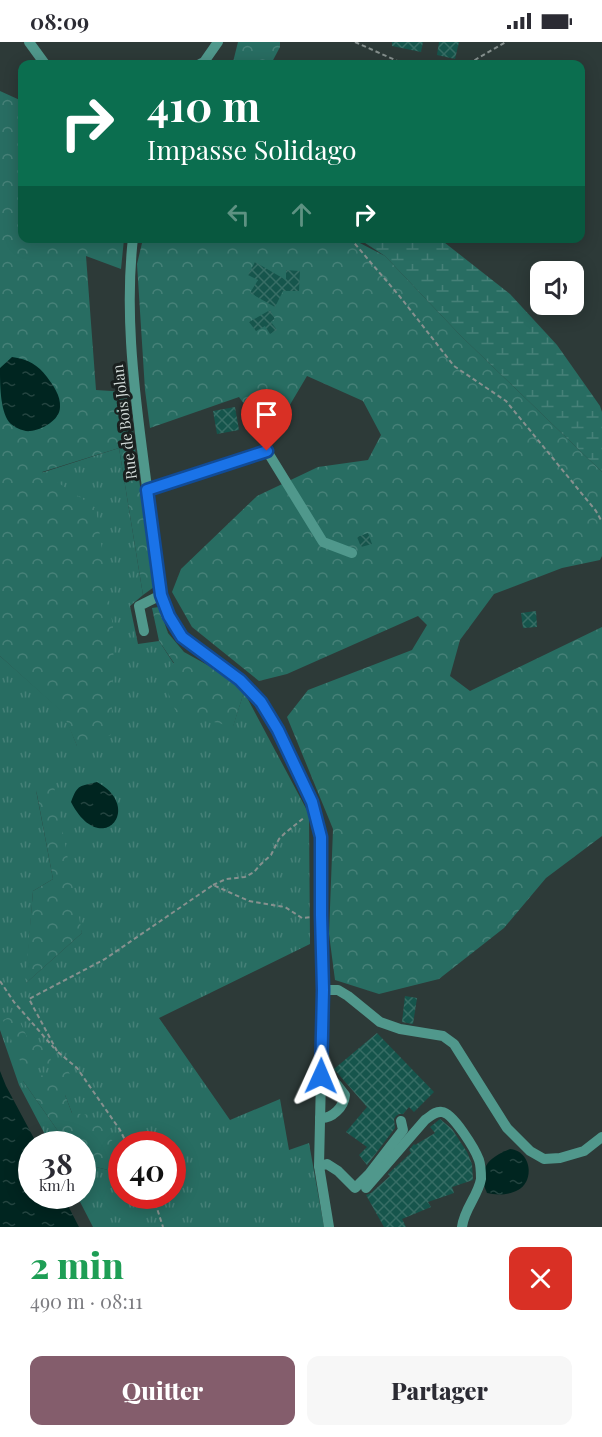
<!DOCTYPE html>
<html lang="fr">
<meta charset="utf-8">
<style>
:root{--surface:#fff;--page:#f7f7f7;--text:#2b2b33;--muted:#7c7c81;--accent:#845d6c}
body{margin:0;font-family:"Playfair Display",serif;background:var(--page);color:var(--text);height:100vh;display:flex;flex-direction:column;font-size:22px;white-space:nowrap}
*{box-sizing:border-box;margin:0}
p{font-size:20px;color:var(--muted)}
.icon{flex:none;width:33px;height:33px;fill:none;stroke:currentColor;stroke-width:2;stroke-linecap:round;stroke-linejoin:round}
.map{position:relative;height:1185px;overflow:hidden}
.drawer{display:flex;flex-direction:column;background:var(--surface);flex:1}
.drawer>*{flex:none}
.banner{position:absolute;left:18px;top:18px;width:567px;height:183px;border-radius:12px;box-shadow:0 3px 15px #0003;background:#0b6e4f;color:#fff;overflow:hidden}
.tools{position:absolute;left:530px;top:219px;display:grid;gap:12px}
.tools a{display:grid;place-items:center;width:54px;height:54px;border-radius:12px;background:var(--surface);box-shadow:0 3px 15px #0003;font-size:30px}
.speed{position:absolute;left:18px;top:1089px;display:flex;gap:12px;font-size:30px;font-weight:700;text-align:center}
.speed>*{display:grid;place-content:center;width:78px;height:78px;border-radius:50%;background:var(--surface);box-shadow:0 3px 15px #0003;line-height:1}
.speed small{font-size:15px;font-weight:400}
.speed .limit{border:9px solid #d22;background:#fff;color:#111}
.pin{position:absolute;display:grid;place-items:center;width:51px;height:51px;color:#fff;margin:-62px -26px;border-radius:50% 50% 50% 0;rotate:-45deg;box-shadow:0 0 6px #0007}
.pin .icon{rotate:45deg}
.me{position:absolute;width:66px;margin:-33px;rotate:1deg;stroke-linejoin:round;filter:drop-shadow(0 0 4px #0008)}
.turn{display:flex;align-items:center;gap:21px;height:126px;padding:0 30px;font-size:27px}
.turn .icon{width:78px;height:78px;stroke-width:2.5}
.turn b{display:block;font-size:42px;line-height:51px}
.lanes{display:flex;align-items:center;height:57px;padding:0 30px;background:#0003;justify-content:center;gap:30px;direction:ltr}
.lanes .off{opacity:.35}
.round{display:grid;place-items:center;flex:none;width:63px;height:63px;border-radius:12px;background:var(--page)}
.headline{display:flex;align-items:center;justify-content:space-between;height:102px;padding:0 30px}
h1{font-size:36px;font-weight:800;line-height:45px;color:#1e9e55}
.action{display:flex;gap:12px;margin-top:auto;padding:12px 30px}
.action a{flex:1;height:69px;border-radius:12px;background:var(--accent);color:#fff;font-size:24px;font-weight:800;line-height:69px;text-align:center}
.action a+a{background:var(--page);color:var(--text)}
.status{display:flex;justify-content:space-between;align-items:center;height:42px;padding:0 30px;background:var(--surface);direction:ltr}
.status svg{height:16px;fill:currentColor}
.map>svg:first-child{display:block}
.grass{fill:url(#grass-tufts);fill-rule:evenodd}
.forest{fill:url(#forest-crowns)}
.wetland{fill:url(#wetland-marsh)}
.water{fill:url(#water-ripples)}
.building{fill:url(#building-cross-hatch)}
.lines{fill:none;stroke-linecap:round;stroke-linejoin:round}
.path{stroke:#87918f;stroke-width:2;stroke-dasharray:4.5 3;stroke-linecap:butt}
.minor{stroke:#50988c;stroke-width:10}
.route-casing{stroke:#114b97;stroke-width:15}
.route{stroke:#1a73e8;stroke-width:10}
.labels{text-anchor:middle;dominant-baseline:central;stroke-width:6;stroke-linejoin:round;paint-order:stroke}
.street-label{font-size:15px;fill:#d3dbd9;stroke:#1a201f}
</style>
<div class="status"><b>08:09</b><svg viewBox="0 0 49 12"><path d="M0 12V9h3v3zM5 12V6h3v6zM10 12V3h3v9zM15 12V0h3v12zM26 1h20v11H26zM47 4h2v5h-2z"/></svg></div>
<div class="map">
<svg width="602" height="1185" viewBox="0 0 602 1185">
<defs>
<pattern id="grass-tufts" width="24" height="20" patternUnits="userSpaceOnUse" patternTransform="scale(1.5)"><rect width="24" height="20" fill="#286d62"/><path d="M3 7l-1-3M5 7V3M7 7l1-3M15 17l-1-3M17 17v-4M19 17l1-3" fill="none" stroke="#468178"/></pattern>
<pattern id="forest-crowns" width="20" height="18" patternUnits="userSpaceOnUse" patternTransform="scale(1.5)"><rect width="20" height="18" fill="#286d62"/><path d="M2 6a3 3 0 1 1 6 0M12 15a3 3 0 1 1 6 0" fill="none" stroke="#468178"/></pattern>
<pattern id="wetland-marsh" width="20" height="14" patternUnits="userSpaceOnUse" patternTransform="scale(1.5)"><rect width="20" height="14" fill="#286d62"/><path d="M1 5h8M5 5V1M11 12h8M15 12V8" fill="none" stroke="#468178"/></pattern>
<pattern id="water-ripples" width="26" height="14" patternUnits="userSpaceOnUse" patternTransform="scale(1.5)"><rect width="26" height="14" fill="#002520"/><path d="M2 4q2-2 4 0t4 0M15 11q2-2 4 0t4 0" fill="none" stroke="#244440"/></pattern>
<pattern id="building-cross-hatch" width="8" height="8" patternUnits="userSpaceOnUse" patternTransform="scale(1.5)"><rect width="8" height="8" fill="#16554c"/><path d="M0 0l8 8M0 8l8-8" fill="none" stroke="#376d65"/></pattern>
</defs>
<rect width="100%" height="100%" fill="#2d3a38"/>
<path class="grass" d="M119 406 143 553 130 564 138 602 159 599 174 622 233 684 244 650 309 772 310 902 159 976 230 1078 280 1057 289 1108 309 1101 324 1185H93L77 1154H82L83 1122 121 1131 122 1154H172V1102H122L121 1120 120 1108 72 1071 65 1053 23 1039 67 1102H50L19 1043 0 988V614L64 671 77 704 41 431ZM36 748 82 891 26 941 33 849 53 837Z"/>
<g class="forest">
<polygon points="238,0 280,0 280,5 271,22 235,22 233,20"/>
<polygon points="0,49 22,59 22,196 124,197 121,227 86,214 96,348 127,350 154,545 143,553 119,406 42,430 96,466 114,593 111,693 77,704 63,671 0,614"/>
<polygon points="143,197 352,197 385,214 460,293 602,430 602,514 600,518 562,526 494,552 460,598 450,634 470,649 602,585 602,794 546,836 504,886 439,937 379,952 335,938 329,892 333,787 287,675 308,648 412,608 427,583 418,574 287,632 259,639 192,585 172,550 181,527 257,454 318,425 368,418 381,393 363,359 307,334 275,388 265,391 239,355 150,386 145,348 137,222"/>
<polygon points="159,565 168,591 184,610 229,635 244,650 233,685 176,670 161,633 174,621 159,599 152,566"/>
<polygon points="54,744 82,891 25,942 33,849 53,837 36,747"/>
<polygon points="16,972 29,999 47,1002 52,1023 23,1026 3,978"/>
<polygon points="67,1026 76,1046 65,1053 72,1071 91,1073 120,1108 121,1131 83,1122 82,1102 67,1102 23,1039"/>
</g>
<polygon class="wetland" points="359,197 440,197 510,252 557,303 600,364 602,370 602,430 460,293 385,214"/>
<g class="water">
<path d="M12 315C28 317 38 323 47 335 53 343 61 354 60 365 60 378 42 388 30 389 24 390 13 385 9 380 0 368 0 341 0 326Z"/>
<path d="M97 740C145 766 101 818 71 760 78 741 80 745 97 740Z"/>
<polygon points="0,1029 6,1044 37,1102 32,1102 32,1154 63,1154 79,1185 0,1185"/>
<path d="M510 1107C526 1108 533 1127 526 1140 519 1153 499 1154 487 1151 476 1127 489 1115 510 1107Z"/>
</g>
<g class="building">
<polygon points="392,0 423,0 421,10 392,4"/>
<polygon points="439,0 459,0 455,17 437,13"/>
<polygon points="255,220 286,238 286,228 300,229 299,249 283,249 275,265 250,251 258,238 248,233"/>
<polygon points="270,268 275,277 271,280 277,288 270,292 265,284 256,289 249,280"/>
<polygon points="235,365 239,388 217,392 213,369"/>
<polygon points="368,491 372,502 361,505 357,495"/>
<polygon points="536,569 537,585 523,586 521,571"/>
<polygon points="405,954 417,956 413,982 402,980"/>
<polygon points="377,991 434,1050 414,1070 409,1065 403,1072 399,1072 396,1074 394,1077 395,1086 367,1123 359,1113 367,1105 346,1090 367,1065 334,1027"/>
<polygon points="440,1077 452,1087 467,1110 472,1122 473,1138 452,1145 454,1151 428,1160 431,1165 402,1177 406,1185 384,1185 366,1153 371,1151 390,1134 388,1132 411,1111 409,1108 414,1102 415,1103 435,1091 430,1085"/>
</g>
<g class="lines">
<g class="path">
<polyline points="355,0 404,22"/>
<polyline points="468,22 506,0"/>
<polyline points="350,196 401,256 454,324 506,359 596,469 602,480"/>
<polyline points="213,843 226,837 245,835 254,830 260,823 271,813 279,797 285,791 305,775"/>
<polyline points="0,939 14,960 54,1006"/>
<polyline points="57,1009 29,957 105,917 213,843 249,859 285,865 302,876 312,875"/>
<polyline points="58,1010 77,1026 120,1088 127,1102"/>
<polyline points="153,1154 163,1185"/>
</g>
<g class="minor">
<polyline points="29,0 45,22"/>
<polyline points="200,22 204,20 218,0"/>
<path d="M133 196C125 267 133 337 142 407 148 456 155 504 161 553L169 574 182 595 240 638 261 660 278 689 312 760 315 768 321 795V873L323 948 319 1124 329 1185"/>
<polyline points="147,448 267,409 323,500 352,511"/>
<polyline points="144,589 139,564 161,553"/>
<polyline points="323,948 338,948 348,954 380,980 400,987 443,994 454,1002 507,1086 530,1109 544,1117 560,1116 584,1109 602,1095"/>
<path d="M320 1076C332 1077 344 1065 345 1053 338 1045 333 1034 321 1034"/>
<polyline points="319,1124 327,1122 338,1129 355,1146 369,1132 403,1088 401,1079"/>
<path d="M366 1146 425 1078C431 1074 435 1069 442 1070 453 1071 475 1107 479 1118 481 1124 481 1130 481 1137 478 1154 464 1167 462 1185"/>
</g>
</g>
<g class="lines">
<g class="route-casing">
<polyline id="route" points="267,409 147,448 161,553 169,574 182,595 240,638 261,660 278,688 312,760 321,795 321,873 323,948 321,1034"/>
</g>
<use href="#route" class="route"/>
</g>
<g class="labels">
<g class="street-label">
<text transform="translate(124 380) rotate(-97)">Rue de Bois Jolan</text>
</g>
</g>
</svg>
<div class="tools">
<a><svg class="icon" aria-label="sound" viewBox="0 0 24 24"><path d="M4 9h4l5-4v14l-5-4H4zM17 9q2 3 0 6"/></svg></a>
</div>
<div class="speed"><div>38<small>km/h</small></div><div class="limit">40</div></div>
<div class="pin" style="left:267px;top:409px;background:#d93025"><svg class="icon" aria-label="arrive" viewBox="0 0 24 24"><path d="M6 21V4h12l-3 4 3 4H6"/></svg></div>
<svg class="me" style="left:321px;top:1034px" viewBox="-20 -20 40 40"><path d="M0-17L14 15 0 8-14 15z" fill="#1a73e8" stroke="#fff" stroke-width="4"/></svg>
<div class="banner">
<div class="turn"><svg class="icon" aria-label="right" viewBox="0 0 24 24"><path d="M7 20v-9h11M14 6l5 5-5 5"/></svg><div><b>410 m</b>Impasse Solidago</div></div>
<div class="lanes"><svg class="icon off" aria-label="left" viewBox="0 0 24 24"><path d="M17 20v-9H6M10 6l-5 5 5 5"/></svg><svg class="icon off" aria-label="ahead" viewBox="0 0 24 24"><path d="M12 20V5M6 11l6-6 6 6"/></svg><svg class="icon" aria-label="right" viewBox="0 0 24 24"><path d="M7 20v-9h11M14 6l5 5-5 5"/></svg></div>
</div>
</div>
<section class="drawer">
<div class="headline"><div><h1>2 min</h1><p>490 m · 08:11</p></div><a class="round" style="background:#d93025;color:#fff"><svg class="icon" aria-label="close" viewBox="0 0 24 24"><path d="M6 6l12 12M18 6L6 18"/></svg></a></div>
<div class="action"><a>Quitter</a><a>Partager</a></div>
</section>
